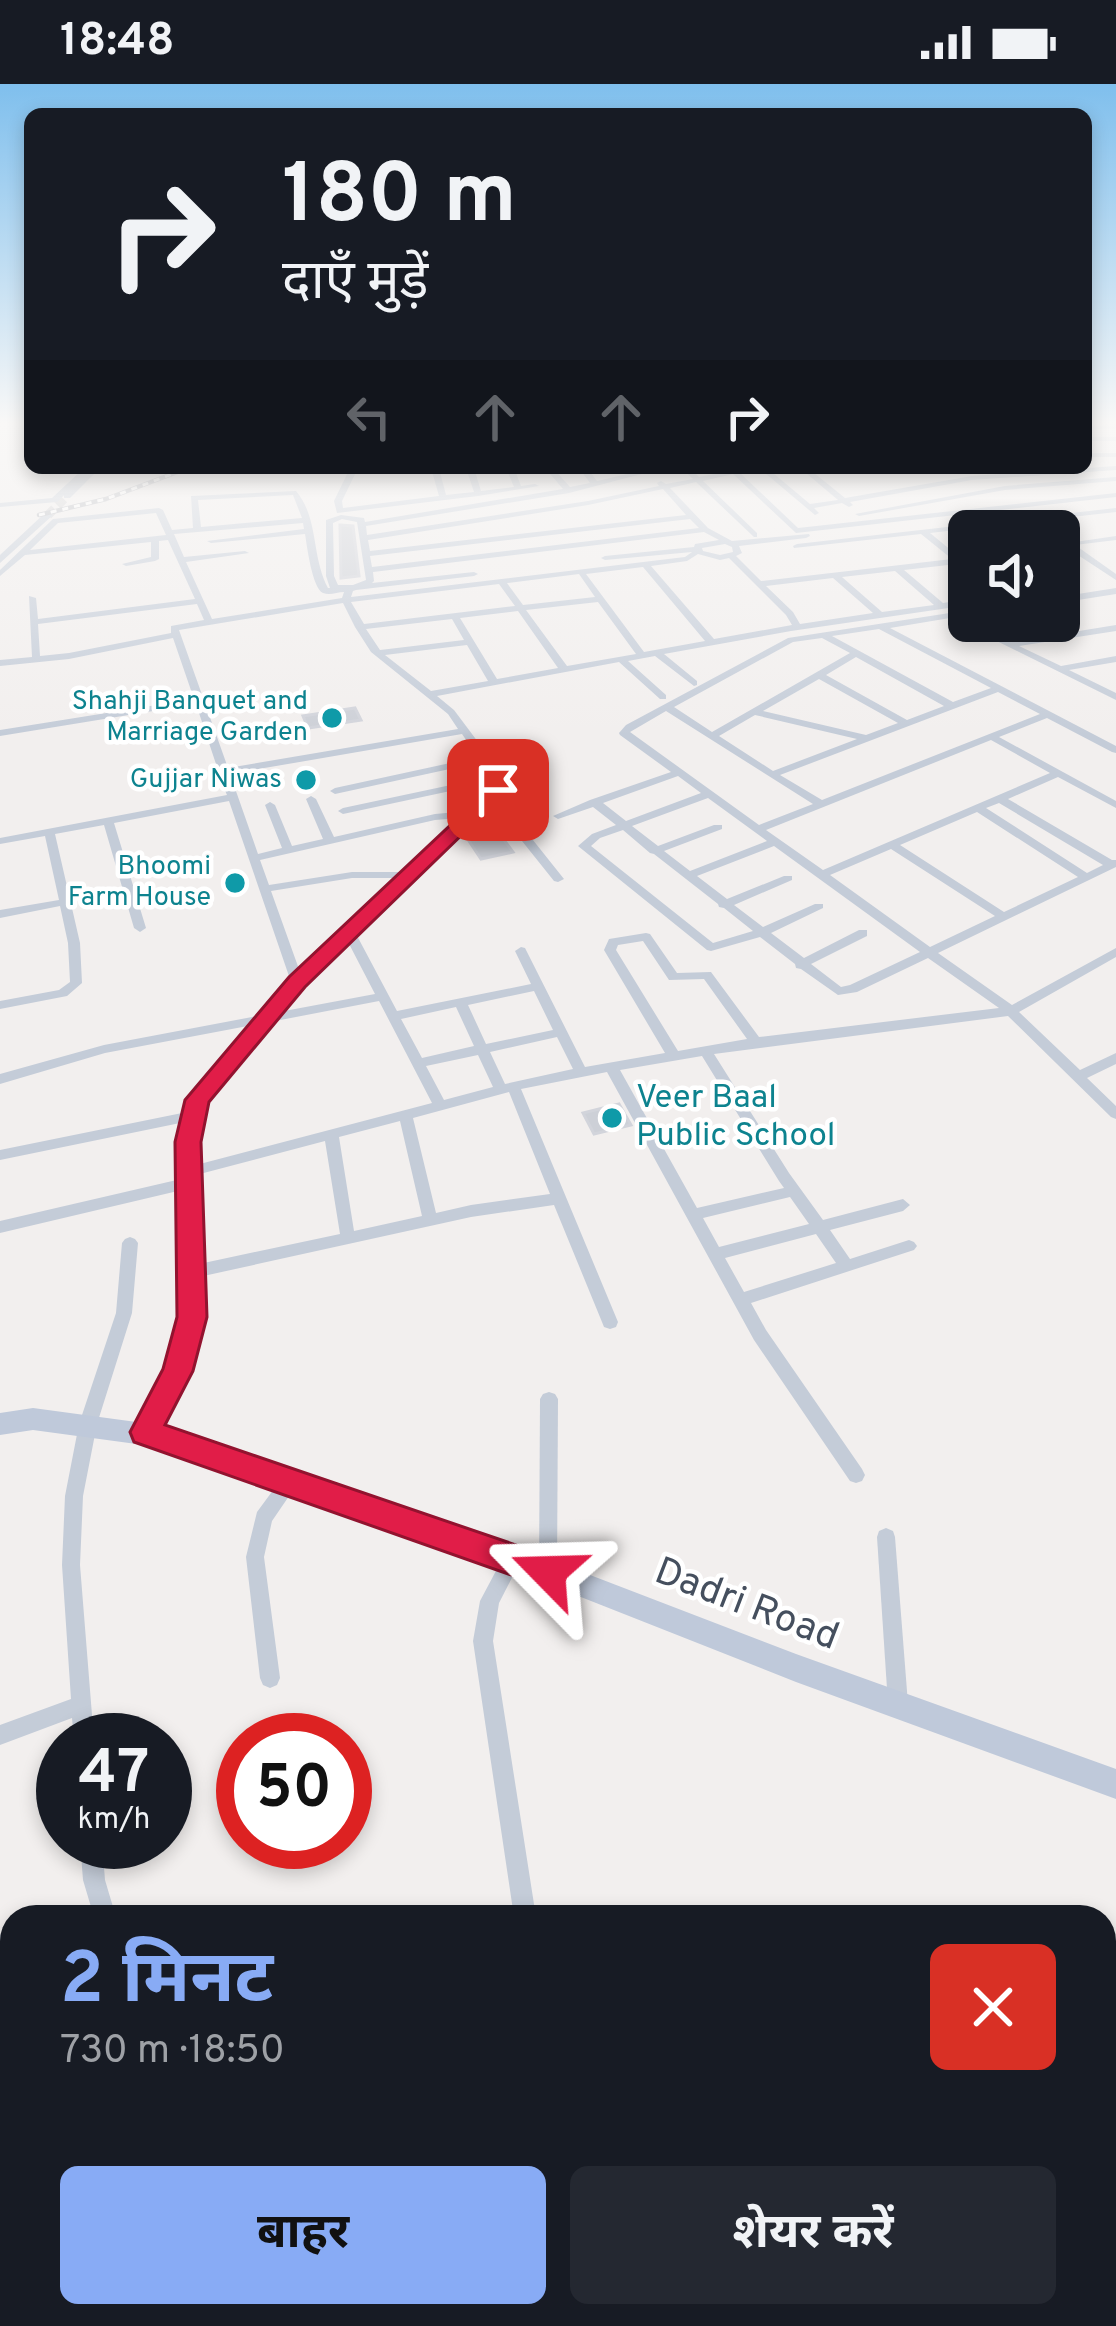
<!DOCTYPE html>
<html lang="hi">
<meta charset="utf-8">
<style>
:root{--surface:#171b24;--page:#242831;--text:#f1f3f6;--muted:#9ea1a6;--accent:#88abf5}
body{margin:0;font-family:Overpass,"Noto Sans Devanagari",sans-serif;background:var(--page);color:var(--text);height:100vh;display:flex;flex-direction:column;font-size:45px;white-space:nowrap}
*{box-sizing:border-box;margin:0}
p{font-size:39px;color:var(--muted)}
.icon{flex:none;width:66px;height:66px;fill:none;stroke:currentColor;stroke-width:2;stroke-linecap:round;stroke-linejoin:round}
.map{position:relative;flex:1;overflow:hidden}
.side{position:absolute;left:0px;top:1821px;width:1116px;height:423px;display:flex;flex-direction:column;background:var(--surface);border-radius:36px 36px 0 0;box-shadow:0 6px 18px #0003}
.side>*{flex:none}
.guide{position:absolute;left:24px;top:24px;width:1068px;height:366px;border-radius:18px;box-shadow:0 6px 18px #0003;background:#171b24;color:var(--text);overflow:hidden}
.buttons{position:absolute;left:948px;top:426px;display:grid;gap:24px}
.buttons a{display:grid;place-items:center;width:132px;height:132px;border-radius:18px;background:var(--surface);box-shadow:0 6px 18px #0003;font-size:60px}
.speed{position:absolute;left:36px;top:1629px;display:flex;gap:24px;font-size:60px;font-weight:700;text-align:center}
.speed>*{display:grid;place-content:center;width:156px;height:156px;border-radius:50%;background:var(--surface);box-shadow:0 6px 18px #0003;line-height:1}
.speed small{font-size:30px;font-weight:400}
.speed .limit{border:18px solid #d22;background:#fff;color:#111}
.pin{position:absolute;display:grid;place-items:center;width:102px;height:102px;color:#fff;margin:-51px;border-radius:24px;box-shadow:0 6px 18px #0006}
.me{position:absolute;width:132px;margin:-66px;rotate:292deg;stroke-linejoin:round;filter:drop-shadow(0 0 9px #0008)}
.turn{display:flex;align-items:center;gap:42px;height:252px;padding:0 60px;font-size:54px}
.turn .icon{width:156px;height:156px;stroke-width:2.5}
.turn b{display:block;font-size:84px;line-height:102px}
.lanes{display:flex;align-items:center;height:114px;padding:0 60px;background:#0003;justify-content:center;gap:60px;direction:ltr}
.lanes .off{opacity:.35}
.round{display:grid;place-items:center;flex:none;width:126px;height:126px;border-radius:18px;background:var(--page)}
.headline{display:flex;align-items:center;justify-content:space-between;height:204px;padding:0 60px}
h1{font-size:72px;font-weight:700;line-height:90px;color:var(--accent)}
.primary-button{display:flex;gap:24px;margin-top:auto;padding:24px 60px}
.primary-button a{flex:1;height:138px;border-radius:18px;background:var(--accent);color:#111;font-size:48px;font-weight:700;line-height:138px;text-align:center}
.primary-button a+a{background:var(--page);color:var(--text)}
.status{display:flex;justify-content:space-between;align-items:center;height:84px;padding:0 60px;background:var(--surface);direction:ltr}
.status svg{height:33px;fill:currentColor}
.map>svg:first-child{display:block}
.building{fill:#cdd0d7;stroke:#d2d4db;stroke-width:3}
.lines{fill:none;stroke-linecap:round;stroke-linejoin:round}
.tertiary-tunnel{stroke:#cfcfd1;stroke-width:9;stroke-dasharray:9 4.5;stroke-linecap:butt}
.minor{fill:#c4ccd8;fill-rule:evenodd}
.tertiary{fill:#c4ccd8;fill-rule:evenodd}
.secondary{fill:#bfc9da;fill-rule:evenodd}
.rail-casing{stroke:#b0b3ba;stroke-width:4.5}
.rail{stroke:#fff;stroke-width:3;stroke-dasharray:6;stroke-linecap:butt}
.route{fill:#e11d48;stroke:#92132f;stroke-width:3}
.culture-dot{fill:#0f9aa8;stroke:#fff;stroke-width:4.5}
.labels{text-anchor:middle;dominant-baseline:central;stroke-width:9;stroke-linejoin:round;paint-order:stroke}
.far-culture-label{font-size:27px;fill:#0d838f;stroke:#fff;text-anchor:end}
.culture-label{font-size:33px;fill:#0d838f;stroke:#fff;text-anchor:start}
.near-street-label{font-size:39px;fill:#454f5e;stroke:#fff}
</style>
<div class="status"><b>18:48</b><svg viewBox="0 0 49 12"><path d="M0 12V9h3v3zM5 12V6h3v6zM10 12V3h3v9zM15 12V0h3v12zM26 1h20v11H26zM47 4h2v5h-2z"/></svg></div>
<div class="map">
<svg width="1116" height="2242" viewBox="0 0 1116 2242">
<rect width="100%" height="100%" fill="#f2efee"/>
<g class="building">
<polygon points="340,441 353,442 359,492 341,494"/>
<polygon points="355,624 361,636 308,644 303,632"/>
<polygon points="493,741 513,768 481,775 467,754 478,744"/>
<polygon points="619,1020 631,1041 594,1050 583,1029"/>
</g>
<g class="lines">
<polyline class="tertiary-tunnel" points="48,431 67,412"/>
<g class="minor">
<polygon points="1116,340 1116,344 1086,346 1086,342"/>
<rect x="1086" y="353" width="30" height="4"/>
<rect x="1086" y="369" width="30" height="4"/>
<polygon points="1116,382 1116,386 972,396 850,418 853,421 849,423 842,419 814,424 819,429 815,431 759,384 767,384 810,420 838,416 800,384 808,384 845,414 972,392"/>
<polygon points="84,384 92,384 57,418 0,423 0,419 52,414"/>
<polygon points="350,384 358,384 342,417 343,424 439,412 431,384 439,384 446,411 474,408 466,384 474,384 481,407 514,403 506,384 514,384 521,402 535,400 539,402 478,412 337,429 334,417"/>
<path d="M545 384H553L570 403 590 399 579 384H587L597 397 649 385 653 387 569 409 366 442 367 451 588 417 659 402 657 399 661 397 666 400 693 395 682 384H690L699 393 730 387 727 384H756L740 389 798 444 1116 409V413L796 449 733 390 703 397 757 449V453H754L696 398 670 404 708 444 732 457 809 450 810 452 806 454 739 462 742 469 736 472 761 497 952 475 921 450 794 464 793 462 797 460 1116 424V428L930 449 969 481V487L957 480 904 486 943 519 969 515V521L791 547 664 570 697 597V601L694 602 655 572 628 577 666 611V615H660L619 578 437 612 454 626 481 662 513 691V695L497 711 564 795 558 798 554 797 490 717 355 848 397 927 531 900 515 867 521 863 525 864 585 983 665 969 604 866 609 855 646 849 650 850 677 889 711 888 759 953 999 924 928 874 857 908 838 911 801 885 796 884 795 880 760 853 711 867 707 866 578 762 592 750 616 741 593 723 558 735 553 732 590 716 671 688 620 651 619 649 626 641 788 554 969 526V532L961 533 1011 558 1116 541V547L1019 562 1061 582 1116 572V578L1069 586 1116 609V616L950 534 890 544 1116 662V669L1112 668 1047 634 999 653 1116 717V724L1058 693 1008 715 1112 776H1116V783L938 869 1012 921 1116 864V873L1019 928 1080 986 1116 969V980L1087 994 1116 1022V1035L1111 1033 1008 932 714 970 789 1089 823 1136 903 1115 910 1121 903 1127 830 1146 850 1175 909 1156 914 1158 917 1162 914 1166 751 1219 766 1246 862 1385 865 1391 862 1397 856 1399 850 1397 754 1256 607 988 521 1005 618 1238 616 1243 610 1245 604 1243 602 1238 554 1121 471 1133 199 1193 200 1233 186 1287 151 1354 145 1357 139 1354 136 1349 170 1286 184 1233 182 1106 0 1149V1137L181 1095V1058L185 1038 0 1076V1066L187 1028 192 1012 253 941 105 969 0 1000V990L104 961 262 931 291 898 229 717 114 739 146 844 140 848 134 844 104 741 55 750 80 859 82 899 67 912 0 925V917L59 906 70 898 68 859 60 822 0 834V826L59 816 45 752 0 760V754L227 711 217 688 218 686 196 620 0 652V646L194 615 173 554 69 575 0 582V576L32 573 29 512 36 514 38 535 195 515 168 456 159 457V475L155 477 126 482 122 480 151 473V458L25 471 0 492V486L53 435 159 424 163 426 172 446 193 444 191 412 296 407C319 434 311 472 328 504H330L326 492V436L341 431 364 434 365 438 563 405ZM663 405 686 431 370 467 368 456 588 421ZM293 411 302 434 201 443 198 416ZM156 429 166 451 30 466 58 439ZM342 435 357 438 366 496 353 501H338L334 492 333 439ZM690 435 699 444 372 483 370 472ZM303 439 304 445 207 457 211 459 305 450C307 462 312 504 323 509 330 512 337 508 344 508L342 514 212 535 186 478 249 469 245 467 184 473 174 450ZM704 448 719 456 695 460 694 463 605 472 601 474 605 476 692 468 685 473 351 513 353 507 356 506 474 492 478 490 474 488 372 499 374 497 373 488ZM725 460 732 463 733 468 720 471 703 467 702 464ZM698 470 720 476 729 474 786 531 792 541 714 555 651 482 687 477ZM643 483 705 557 644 568 586 490ZM895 487 934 521 882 528 842 493ZM579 490 595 513 523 521 507 499ZM833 494 873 529 800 540 793 528 766 502ZM499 500 515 522 364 540 351 518ZM598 518 636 570 567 582 526 526ZM343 519 355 543 371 568 448 630 458 645 228 684 179 546ZM197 520 204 536 171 542V549L69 569 40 572 38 540ZM518 527 558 584 497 595 460 534ZM452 535 464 556 380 566 366 545ZM879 545 991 604 953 618 832 552ZM822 554 850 569 712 648 674 623 793 558ZM467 561 488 597 431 607 385 571ZM856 573 944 622 907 636 826 591ZM819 595 898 639 866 651 763 627ZM998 608 1040 630 822 716 780 691ZM666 627 813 720 759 741 630 648ZM755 631 857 655 773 687 719 652ZM462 650 473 666 503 693 468 727 435 730 334 753 316 715 311 712 306 715 323 755 292 762 275 721 270 718 265 721 282 764 258 770 230 690ZM991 656 1050 689 823 786 766 746ZM678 692 701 709 626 737 603 719ZM708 714 767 757 690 787 664 767 722 745V741H714L658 762 632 742ZM999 719 1103 781 1087 789 986 724ZM977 728 1078 793 1004 828 900 761ZM460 734 405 788H352L269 801 260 776 435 736ZM623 746 650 769 654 770 718 820 719 823 724 824 753 847 713 859 591 762 600 754ZM774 762 920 868 850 901 841 903 811 880 867 852V846H859L804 874 771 849 823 824V820H815L763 843 734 821 792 796V792H784L727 815 697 792ZM891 765 995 832 930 863 830 791ZM352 794H397L300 888 271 807ZM347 856 375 910 279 928 301 901ZM643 857 669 896 704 895 747 955 678 967 616 866 618 861ZM534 907 553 946 486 960 468 921ZM379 917 432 1019 196 1081 195 1058 204 1016 270 938ZM456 923 474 962 422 974 401 935ZM557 953 573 985 505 1000 490 968ZM478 971 493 1003 444 1016 426 982ZM702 972 779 1097 784 1104 697 1124 620 986ZM509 1008 550 1110 471 1121 436 1129 413 1034ZM400 1037 422 1132 354 1147 339 1053ZM325 1057 340 1150 199 1180 196 1091ZM790 1113 809 1140 719 1163 703 1134ZM816 1150 836 1179 744 1208 725 1174Z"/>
<polygon points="1116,393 1116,397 1005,406 859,432 855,430 1005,402"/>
<polygon points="1116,452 1116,456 1075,461 1116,490 1116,496 1061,460"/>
<polygon points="1059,494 1073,503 1073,507 1067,507 1059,500"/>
<polygon points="1116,504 1116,510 1059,519 1059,513"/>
<polygon points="464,676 469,679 468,681 335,710 330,707 335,704"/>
<polygon points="479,695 484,698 483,700 343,730 338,727 343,724"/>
<polygon points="130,1153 135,1155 138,1159 132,1229 97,1340 83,1412 80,1481 94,1656 74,1656 72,1634 0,1661 0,1641 71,1615 62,1481 65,1412 79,1340 116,1229 122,1159 125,1155"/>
<polygon points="549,1308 555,1310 558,1315 557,1488 555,1494 548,1497 541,1494 539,1488 540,1315 543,1310"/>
<polygon points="291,1388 297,1390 300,1396 272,1437 264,1473 280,1594 277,1601 270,1604 263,1601 260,1594 246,1473 257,1428 285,1390"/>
<polygon points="886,1444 893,1447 895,1453 908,1620 905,1627 898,1630 891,1627 888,1620 877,1453 879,1447"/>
<polygon points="513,1465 520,1468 522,1474 499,1519 493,1557 536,1833 514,1833 473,1557 480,1517 506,1468"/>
<polygon points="80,1758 102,1758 105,1796 116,1833 94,1833 83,1796"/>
<polygon points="12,1847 12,1869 0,1873 0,1851"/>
<polygon points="232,2232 258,2232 261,2242 233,2242"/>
<polygon points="591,2232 624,2232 629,2242 595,2242"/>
<polygon points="642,2232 708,2232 703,2242 637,2242"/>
</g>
<g class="tertiary">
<polygon points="91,384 100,384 70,414 64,414 64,410"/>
<polygon points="45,429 53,431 0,479 0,471"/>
</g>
<polygon class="secondary" points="33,1324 166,1342 483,1450 796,1570 1116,1685 1116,1715 796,1598 482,1474 166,1364 33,1346 0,1351 0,1329"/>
<g class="rail-casing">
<polyline id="rail" points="39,431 106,415 188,384"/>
</g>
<use href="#rail" class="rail"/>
</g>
<linearGradient id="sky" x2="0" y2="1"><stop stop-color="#7fbfed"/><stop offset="0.52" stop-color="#f9f8f7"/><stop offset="1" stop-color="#f9f8f7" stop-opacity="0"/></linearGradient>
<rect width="1116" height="652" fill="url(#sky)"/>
<polygon class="route" points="492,702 508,706 305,903 209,1018 201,1058 207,1233 193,1287 165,1341 560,1476 565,1488 560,1500 548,1504 134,1358 130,1348 163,1285 177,1233 175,1058 185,1016 289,893"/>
<g class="culture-dot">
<circle cx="332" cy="634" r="12"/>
<circle cx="306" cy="696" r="12"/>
<circle cx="235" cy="799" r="12"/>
<circle cx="612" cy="1034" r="12"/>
</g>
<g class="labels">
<g class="far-culture-label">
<text x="308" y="618">Shahji Banquet and<tspan x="308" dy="31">Marriage Garden</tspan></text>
<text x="282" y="696">Gujjar Niwas</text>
<text x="211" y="783">Bhoomi<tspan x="211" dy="31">Farm House</tspan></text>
</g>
<g class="culture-label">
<text x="636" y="1015">Veer Baal<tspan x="636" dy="38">Public School</tspan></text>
</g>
<g class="near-street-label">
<text transform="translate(746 1522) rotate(21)">Dadri Road</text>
</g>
</g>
</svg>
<div class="buttons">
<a><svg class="icon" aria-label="sound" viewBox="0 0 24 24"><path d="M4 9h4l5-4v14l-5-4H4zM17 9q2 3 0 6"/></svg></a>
</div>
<div class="speed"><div>47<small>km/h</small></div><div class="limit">50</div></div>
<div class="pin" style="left:498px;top:706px;background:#d93025"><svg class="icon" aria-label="arrive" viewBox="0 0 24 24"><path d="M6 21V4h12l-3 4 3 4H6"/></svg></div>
<svg class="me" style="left:548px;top:1488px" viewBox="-20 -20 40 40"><path d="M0-17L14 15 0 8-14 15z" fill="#e11d48" stroke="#fff" stroke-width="4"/></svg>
<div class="guide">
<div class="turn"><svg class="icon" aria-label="right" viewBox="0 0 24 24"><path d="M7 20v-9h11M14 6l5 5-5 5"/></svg><div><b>180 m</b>दाएँ मुड़ें</div></div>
<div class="lanes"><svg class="icon off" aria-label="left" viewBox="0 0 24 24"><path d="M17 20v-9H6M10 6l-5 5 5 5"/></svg><svg class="icon off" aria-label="ahead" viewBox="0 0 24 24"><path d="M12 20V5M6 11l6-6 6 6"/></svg><svg class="icon off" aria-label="ahead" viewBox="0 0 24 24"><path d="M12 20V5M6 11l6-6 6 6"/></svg><svg class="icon" aria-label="right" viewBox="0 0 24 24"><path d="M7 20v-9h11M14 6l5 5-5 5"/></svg></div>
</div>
<section class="side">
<div class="headline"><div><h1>2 मिनट</h1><p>730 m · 18:50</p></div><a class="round" style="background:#d93025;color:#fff"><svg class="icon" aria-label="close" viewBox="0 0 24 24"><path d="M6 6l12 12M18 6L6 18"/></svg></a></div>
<div class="primary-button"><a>बाहर</a><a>शेयर करें</a></div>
</section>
</div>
